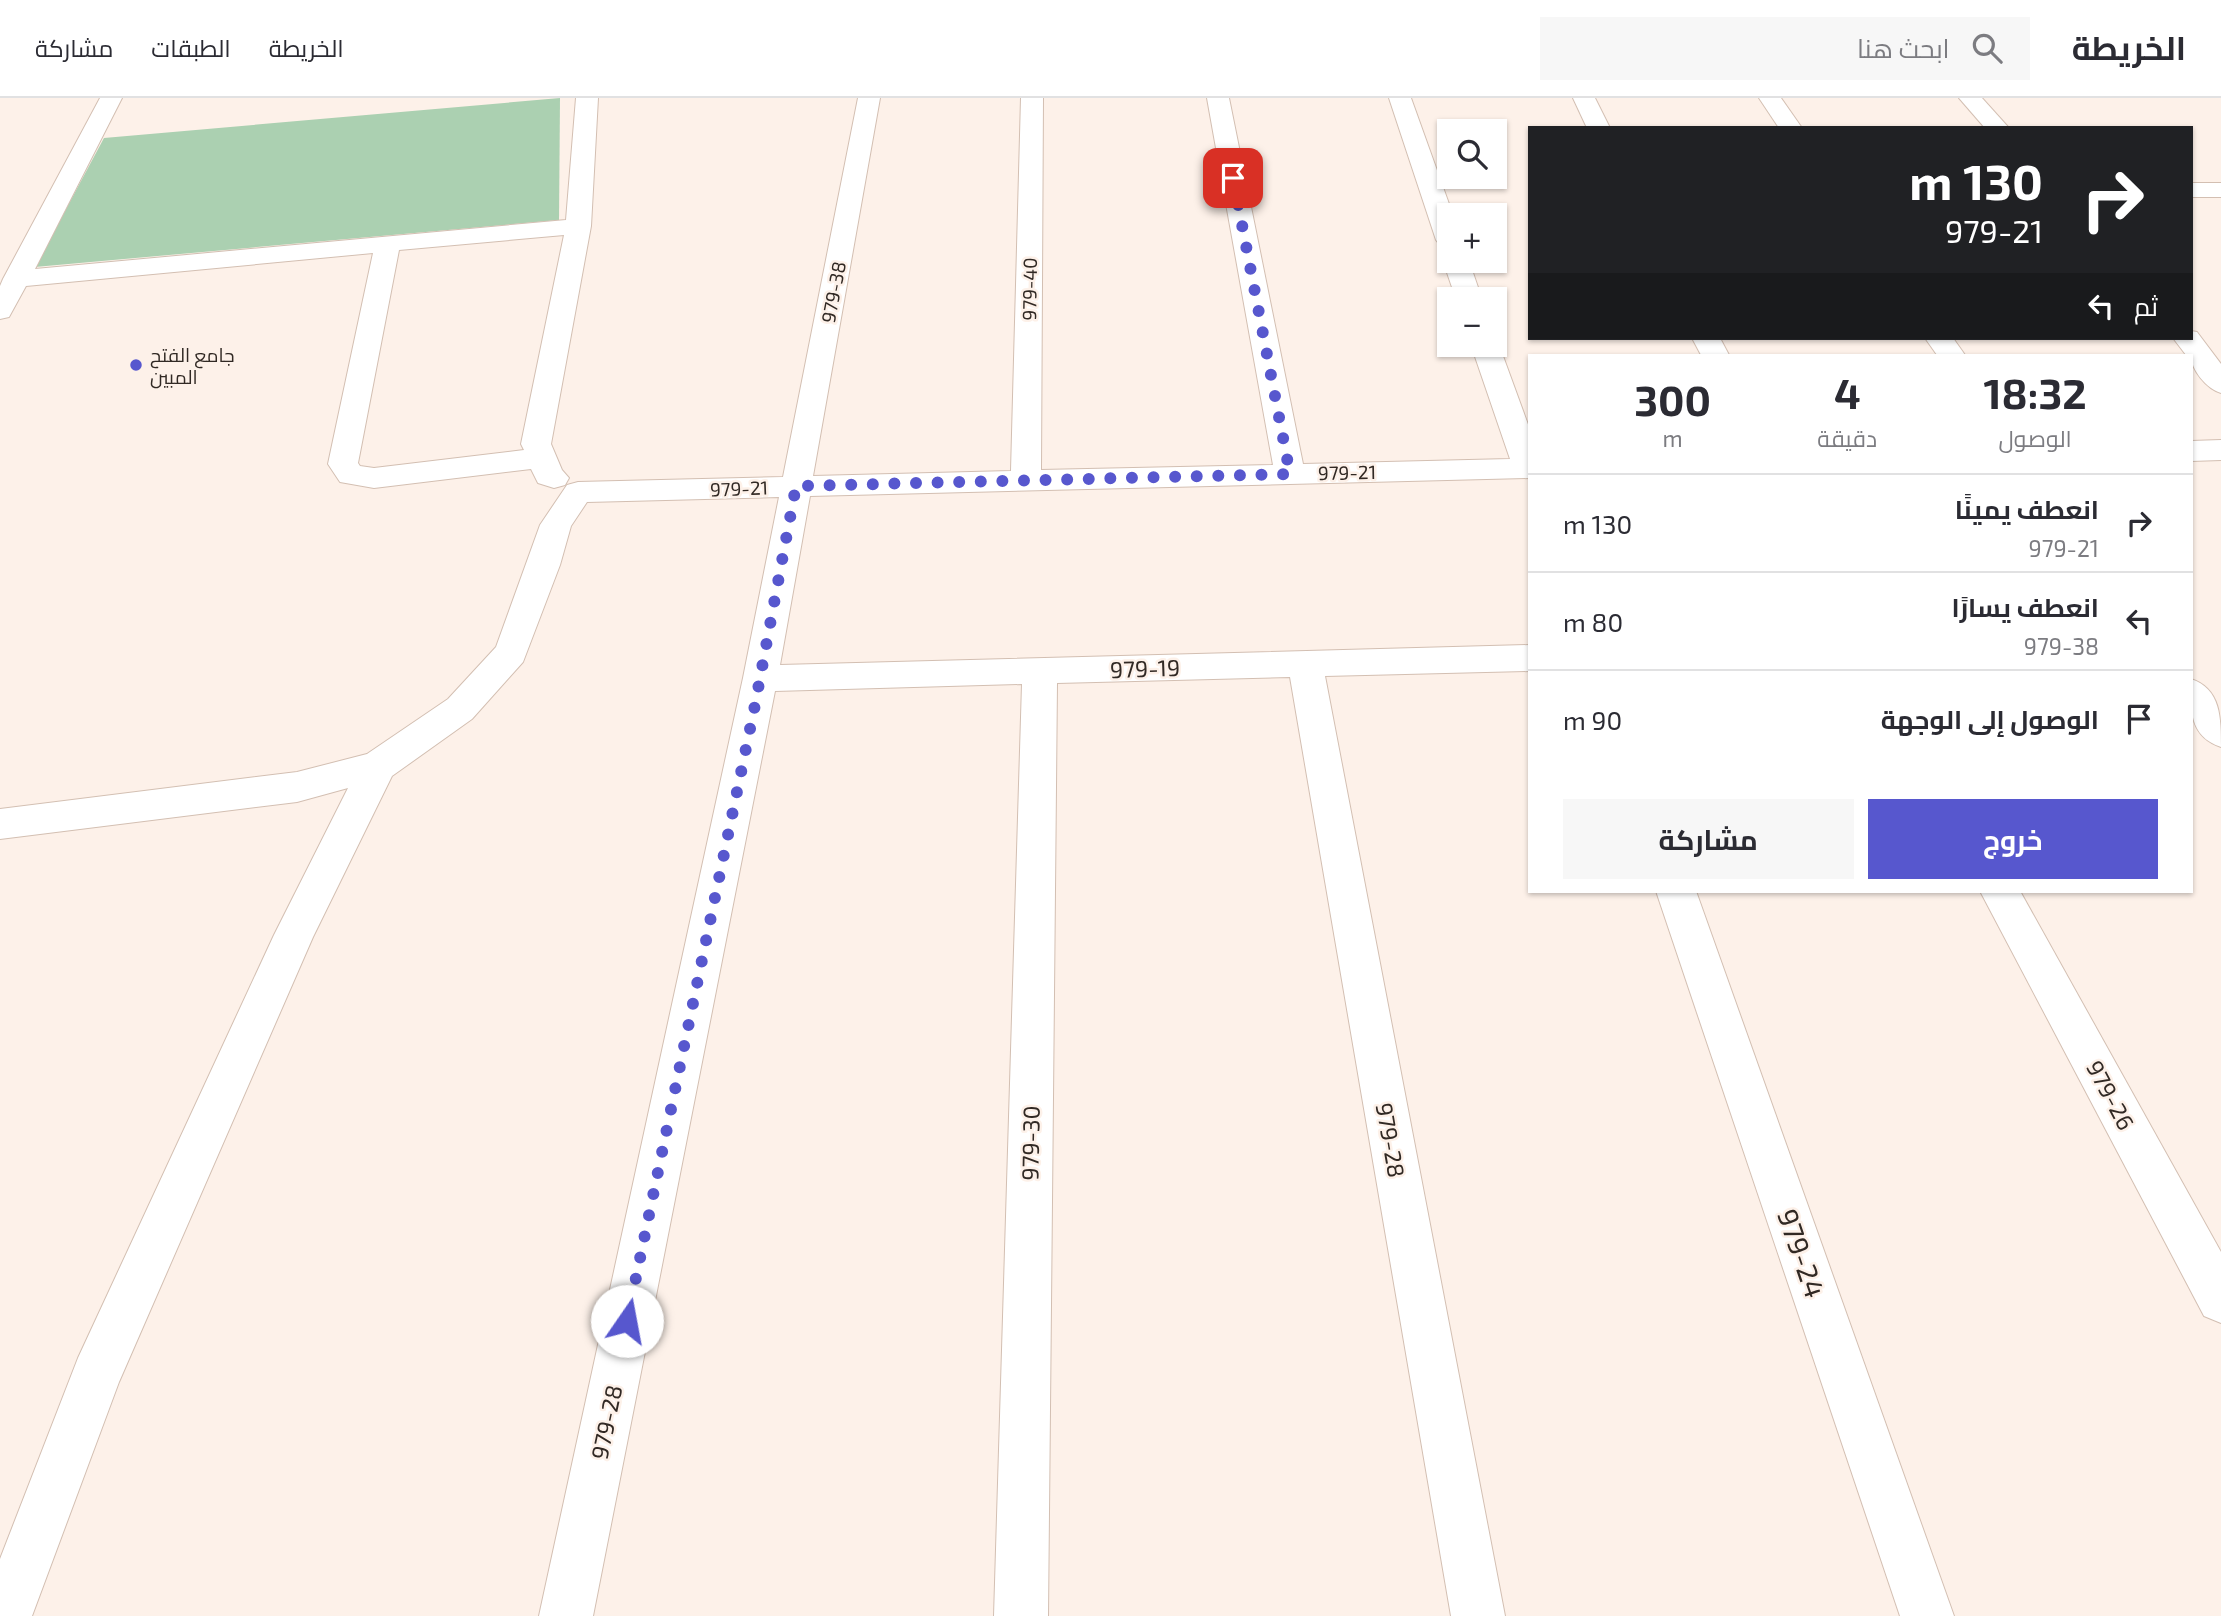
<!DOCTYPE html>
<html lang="ar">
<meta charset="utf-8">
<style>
:root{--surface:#fff;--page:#f7f7f7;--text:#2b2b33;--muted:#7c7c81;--line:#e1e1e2;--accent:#5757ce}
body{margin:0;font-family:"Exo 2",Cairo,sans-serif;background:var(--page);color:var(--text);direction:rtl;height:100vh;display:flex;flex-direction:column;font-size:26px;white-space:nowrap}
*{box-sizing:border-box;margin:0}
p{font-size:23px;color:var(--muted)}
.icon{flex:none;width:38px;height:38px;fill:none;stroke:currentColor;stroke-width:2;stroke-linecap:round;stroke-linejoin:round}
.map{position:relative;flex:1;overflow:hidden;direction:ltr}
.drawer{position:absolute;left:1528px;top:256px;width:665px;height:539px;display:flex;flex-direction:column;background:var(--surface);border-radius:0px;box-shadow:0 2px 5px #0004;direction:rtl}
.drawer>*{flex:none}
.top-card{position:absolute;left:1528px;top:28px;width:665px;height:214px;border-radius:0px;box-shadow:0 2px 5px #0004;direction:rtl;background:#202124;color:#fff;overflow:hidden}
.controls{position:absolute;left:1437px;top:21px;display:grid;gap:14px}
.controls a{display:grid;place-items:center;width:70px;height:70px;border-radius:0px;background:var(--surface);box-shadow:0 2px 5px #0004;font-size:35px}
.pin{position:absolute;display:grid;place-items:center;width:60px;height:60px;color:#fff;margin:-30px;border-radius:14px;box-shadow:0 4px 10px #0006}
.me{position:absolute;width:77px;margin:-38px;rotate:12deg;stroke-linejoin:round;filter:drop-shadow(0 0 5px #0008)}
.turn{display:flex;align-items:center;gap:24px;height:147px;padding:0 35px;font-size:32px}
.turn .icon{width:91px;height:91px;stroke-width:2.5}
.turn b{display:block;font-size:49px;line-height:60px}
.then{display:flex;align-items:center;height:66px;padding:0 35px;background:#0003;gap:14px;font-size:26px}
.eta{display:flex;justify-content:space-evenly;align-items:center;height:119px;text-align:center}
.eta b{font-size:42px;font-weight:700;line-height:49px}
.cta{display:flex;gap:14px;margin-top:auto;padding:14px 35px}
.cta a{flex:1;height:80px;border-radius:0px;background:var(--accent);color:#fff;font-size:28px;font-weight:700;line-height:80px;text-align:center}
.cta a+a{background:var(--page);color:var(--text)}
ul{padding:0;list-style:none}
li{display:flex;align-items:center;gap:21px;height:98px;padding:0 35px;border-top:2px solid var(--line)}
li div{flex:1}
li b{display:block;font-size:26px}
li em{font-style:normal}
header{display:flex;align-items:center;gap:42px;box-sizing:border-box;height:98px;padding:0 35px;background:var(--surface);border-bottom:2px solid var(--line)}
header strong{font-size:33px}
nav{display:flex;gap:38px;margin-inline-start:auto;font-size:24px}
.search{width:490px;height:63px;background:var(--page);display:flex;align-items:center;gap:18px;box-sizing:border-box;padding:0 24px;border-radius:0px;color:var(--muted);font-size:26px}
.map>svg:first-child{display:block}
.green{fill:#abd0b1}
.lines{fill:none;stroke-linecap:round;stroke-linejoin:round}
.minor-casing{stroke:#d3bfb2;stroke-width:2}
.minor{fill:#fff;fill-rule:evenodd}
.route{stroke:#5757ce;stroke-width:12;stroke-dasharray:0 21.6}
.poi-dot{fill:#5757ce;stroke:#fdf1e9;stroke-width:2.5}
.labels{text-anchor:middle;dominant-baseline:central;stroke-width:5;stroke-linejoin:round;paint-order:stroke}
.far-street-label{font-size:19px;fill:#312924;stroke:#fdf1e9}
.far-poi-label{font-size:19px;fill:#312924;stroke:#fdf1e9;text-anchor:start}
.street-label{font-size:23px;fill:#312924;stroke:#fdf1e9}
.near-street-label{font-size:28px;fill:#312924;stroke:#fdf1e9}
</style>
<header>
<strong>الخريطة</strong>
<div class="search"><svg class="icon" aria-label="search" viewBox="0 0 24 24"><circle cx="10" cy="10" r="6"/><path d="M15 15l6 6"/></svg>ابحث هنا</div>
<nav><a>الخريطة</a><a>الطبقات</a><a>مشاركة</a></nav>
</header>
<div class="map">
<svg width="2221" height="1518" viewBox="0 0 2221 1518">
<rect width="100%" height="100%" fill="#fdf1e9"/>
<polygon class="green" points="560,0 559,122 35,169 104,40"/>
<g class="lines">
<g class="minor-casing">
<g id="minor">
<path d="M100 0H122L35 171 566 122 576 0H598L591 128 551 346 562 372 569 380 565 387 554 390 538 385 531 371 374 390 340 384 328 366 373 155 26 188 9 219 0 221V188L3 181ZM564 137 521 346 524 352 374 370 360 368 358 365 399 152Z"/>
<polygon points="858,0 880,0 813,378 1011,373 1021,0 1043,0 1041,372 1273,367 1207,0 1229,0 1303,366 1510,361 1471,247 1494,247 1494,241 1499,247 1530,332 1530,380 810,398 780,567 1530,547 1530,573 1325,578 1505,1518 1451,1518 1290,579 1057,585 1048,1518 994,1518 1022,586 775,593 593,1518 539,1518 743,580 779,399 587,404 571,428 560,467 523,564 472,621 392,678 313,839 119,1284 32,1518 0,1518 0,1461 78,1260 274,837 348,690 297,704 0,741 0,711 297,674 367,656 448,601 496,549 540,427 567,387 578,384 783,379"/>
<polygon points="1389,0 1411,0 1453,117 1449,117 1449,150 1440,147 1436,142"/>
<polygon points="1573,0 1595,0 1610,30 1587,30"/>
<polygon points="1759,0 1781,0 1802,30 1779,30"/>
<polygon points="1959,0 1982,0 2009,30 1985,30"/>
<rect x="2191" y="85" width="30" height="14"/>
<polygon points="1449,157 1449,163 1469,163 1482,201 1456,201 1443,163"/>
<path d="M2191 233 2197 234 2221 266V295C2207 291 2191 272 2191 257H2186L2173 240H2191Z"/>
<polygon points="1692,240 1720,240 1729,257 1701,257"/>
<polygon points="1925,240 1953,240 1965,257 1937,257"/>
<polygon points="2221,342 2221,362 2191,363 2191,343"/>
<path d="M2191 581C2221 591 2221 620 2221 649 2188 638 2191 610 2191 581Z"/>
<polygon points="1656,793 1696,793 1954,1518 1900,1518"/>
<polygon points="1980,793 2020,793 2221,1154 2221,1225 2204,1218"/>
</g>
</g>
<use href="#minor" class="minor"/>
</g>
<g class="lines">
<polyline class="route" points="627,1223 755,607 796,388 1290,376 1233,80"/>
</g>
<circle class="poi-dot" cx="136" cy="267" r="7"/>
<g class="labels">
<g class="far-street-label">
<text transform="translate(1029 191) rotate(-89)">979-40</text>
<text transform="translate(833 194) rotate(-79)">979-38</text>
<text transform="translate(1347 374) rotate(-1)">979-21</text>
<text transform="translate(739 390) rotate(-2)">979-21</text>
</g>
<g class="far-poi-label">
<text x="150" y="256">جامع الفتح<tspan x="150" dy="22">المبين</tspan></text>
</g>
<g class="street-label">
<text transform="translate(1145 570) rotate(-2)">979-19</text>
<text transform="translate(2111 997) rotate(62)">979-26</text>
<text transform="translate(1391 1042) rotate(80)">979-28</text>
<text transform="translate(1030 1045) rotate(-89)">979-30</text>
<text transform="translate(606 1324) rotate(-78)">979-28</text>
</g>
<g class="near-street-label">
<text transform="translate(1802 1155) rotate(71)">979-24</text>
</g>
</g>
</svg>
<div class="controls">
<a><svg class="icon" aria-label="search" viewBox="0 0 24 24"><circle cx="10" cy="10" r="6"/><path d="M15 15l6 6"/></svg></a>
<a>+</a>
<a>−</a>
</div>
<div class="pin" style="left:1233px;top:80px;background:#d93025"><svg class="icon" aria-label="arrive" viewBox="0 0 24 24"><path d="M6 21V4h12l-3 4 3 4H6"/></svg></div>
<svg class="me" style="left:627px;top:1223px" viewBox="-20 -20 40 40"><circle r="19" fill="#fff"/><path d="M0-13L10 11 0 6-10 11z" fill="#5757ce"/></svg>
<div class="top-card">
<div class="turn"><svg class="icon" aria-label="right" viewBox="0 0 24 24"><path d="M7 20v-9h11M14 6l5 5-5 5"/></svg><div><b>130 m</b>979-21</div></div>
<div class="then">ثم<svg class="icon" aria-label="left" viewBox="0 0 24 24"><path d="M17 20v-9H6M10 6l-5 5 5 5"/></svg></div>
</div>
<section class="drawer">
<div class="eta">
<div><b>18:32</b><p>الوصول</p></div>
<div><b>4</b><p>دقيقة</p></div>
<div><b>300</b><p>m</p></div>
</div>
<ul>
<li><svg class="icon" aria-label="right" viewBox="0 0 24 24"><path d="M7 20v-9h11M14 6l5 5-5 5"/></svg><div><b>انعطف يمينًا</b><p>979-21</p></div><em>130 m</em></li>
<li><svg class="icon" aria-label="left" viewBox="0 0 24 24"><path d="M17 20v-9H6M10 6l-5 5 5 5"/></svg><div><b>انعطف يسارًا</b><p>979-38</p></div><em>80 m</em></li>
<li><svg class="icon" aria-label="arrive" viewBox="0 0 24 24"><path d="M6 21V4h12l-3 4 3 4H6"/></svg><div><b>الوصول إلى الوجهة</b></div><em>90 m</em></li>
</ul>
<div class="cta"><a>خروج</a><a>مشاركة</a></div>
</section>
</div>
